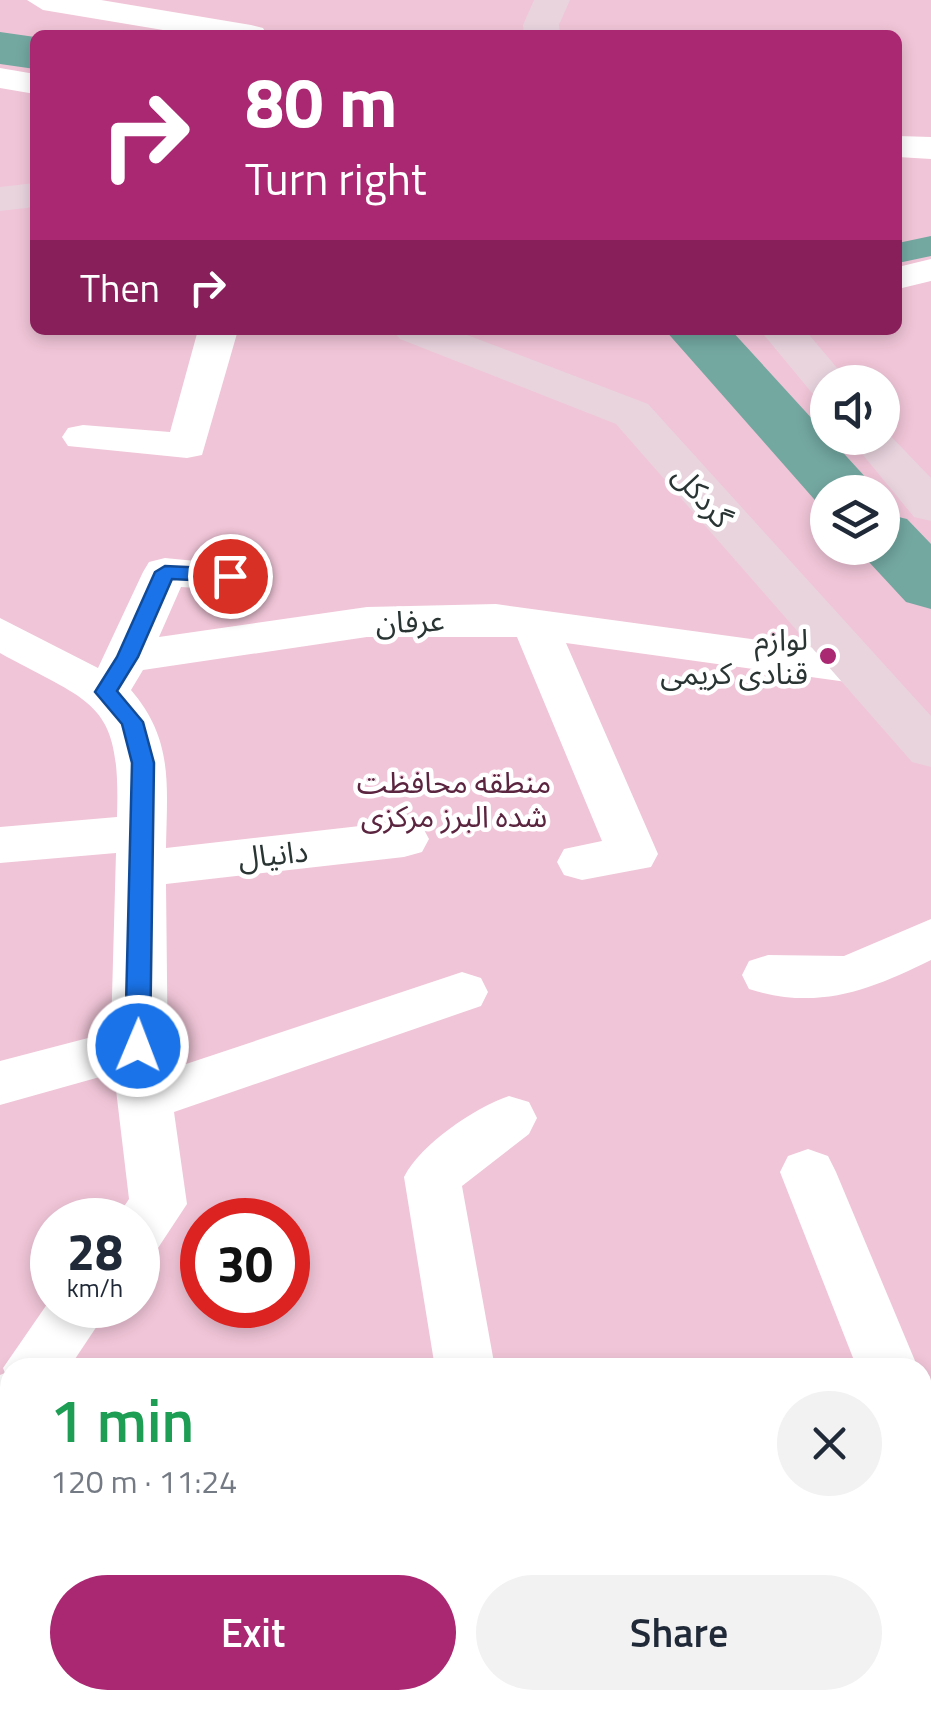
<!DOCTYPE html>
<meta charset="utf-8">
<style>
:root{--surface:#fff;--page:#f2f2f3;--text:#1f2937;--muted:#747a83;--accent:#aa2772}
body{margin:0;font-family:"Titillium Web","Noto Sans Arabic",sans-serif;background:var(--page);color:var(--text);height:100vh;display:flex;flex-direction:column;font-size:38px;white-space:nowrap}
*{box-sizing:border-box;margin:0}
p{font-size:32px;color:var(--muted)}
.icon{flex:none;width:55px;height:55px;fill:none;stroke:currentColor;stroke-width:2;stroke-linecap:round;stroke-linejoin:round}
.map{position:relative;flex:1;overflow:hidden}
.side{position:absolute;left:0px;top:1358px;width:932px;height:352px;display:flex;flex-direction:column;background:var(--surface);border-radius:30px 30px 0 0;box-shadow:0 5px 15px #0003}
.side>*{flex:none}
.banner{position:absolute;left:30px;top:30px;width:872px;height:305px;border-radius:15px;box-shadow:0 5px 15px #0003;background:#aa2772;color:#fff;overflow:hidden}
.tools{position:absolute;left:810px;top:365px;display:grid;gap:20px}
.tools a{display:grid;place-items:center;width:90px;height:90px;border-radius:50%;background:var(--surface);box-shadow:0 5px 15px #0003;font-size:50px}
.speed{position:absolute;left:30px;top:1198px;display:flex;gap:20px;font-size:50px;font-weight:700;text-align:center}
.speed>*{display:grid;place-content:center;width:130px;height:130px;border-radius:50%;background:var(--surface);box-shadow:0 5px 15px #0003;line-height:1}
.speed small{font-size:25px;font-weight:400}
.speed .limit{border:15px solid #d22;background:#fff;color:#111}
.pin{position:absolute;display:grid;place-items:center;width:85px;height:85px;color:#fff;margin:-42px;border:5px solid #fff;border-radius:50%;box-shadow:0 2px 10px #0007}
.me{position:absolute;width:110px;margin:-55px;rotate:1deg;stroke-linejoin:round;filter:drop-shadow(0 0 8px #0008)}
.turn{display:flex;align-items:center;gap:35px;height:210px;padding:0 50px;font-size:45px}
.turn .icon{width:130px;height:130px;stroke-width:2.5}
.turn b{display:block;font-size:70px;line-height:85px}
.then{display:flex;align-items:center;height:95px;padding:0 50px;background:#0003;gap:20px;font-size:38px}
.round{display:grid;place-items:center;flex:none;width:105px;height:105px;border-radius:52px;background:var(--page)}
.head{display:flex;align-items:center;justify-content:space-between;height:170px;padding:0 50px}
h1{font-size:60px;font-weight:600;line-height:75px;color:#1e9e55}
.primary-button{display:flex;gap:20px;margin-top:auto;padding:20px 50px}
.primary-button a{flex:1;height:115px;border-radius:60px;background:var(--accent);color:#fff;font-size:40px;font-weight:600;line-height:115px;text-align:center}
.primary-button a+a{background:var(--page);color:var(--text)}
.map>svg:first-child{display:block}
.green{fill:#f0c5d7;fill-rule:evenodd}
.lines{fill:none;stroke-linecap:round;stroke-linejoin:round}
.canal{fill:#73a8a1;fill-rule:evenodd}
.river{fill:#73a8a1;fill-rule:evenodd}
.lane{fill:#fff;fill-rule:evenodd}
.street{fill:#fff;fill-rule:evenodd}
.secondary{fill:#e9d4de;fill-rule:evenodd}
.route{fill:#1a73e8;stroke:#114b97;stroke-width:2.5}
.poi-dot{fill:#aa2772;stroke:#fff;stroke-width:4}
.labels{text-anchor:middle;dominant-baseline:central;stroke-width:9;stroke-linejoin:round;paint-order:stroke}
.street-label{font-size:30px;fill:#293433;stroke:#fff}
.poi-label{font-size:30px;fill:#293433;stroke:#fff;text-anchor:end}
.park-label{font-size:30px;fill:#5b2540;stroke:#fff}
</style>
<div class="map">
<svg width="931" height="1709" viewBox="0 0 931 1709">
<rect width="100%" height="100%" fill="#ceece7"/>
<path class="green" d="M0 0H931V1709H0ZM35 35H898V330H35ZM828 382H882V438H828ZM828 492H882V548H828ZM52 1220H138V1305H52ZM202 1220H288V1305H202ZM10 1368H922V1700H10Z"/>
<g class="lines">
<polygon class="canal" points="931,236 931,256 898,263 898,243"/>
<g class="river">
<polygon points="0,32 35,37 35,69 0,64"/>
<polygon points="665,330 731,330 879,492 828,492 828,508 821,507"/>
<polygon points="882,513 907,519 931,544 931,609 906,602 856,548 882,548"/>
</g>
<g class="lane">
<rect x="229" y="1700" width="34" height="9"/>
<polygon points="775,1700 809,1700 810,1709 776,1709"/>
</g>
<g class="street">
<polygon points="27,0 101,0 251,25 263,28 267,35 193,35 43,10"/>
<polygon points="0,68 35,74 35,94 0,88"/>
<polygon points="898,136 931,137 931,159 898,157"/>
<polygon points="931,259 931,281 898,289 898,267"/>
<polygon points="198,330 238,330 202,455 187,458 68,446 62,437 68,428 83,425 170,432"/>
<path d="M165 558 246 566 252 576 246 586 230 590 181 587 159 637 367 607 496 604 854 653 870 657 877 668 870 679 854 683 566 643 658 854 651 867 582 880 564 875 557 862 564 849 602 841 517 637H367L143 670 131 690C174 740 167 786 166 848L404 821 422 826 429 839 422 852 404 857 166 884 168 1070 462 972 481 978 488 992 481 1006 174 1112 187 1204 158 1248 138 1255V1220H115L129 1199 114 1073 0 1105V1061L111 1032 116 853 0 863V827L117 817C121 700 94 705 0 653V618L98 668 143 572 149 562Z"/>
<path d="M931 919V960C870 990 819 1011 749 989L742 975 749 961 768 955 844 956Z"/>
<path d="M509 1096 529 1102 537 1118 529 1134 462 1186 495 1368H435L404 1177C421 1144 474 1108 509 1096Z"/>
<polygon points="808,1149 828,1156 836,1172 918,1368 857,1368 780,1172 788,1156"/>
<polygon points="52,1297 52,1305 111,1305 69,1368 10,1368 10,1435 0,1438 0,1375 5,1373 3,1368"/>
<polygon points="922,1423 931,1426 931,1499 922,1496"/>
<polygon points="931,1529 931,1589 922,1590 922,1530"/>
<polygon points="10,1590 10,1652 0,1653 0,1591"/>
</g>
<g class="secondary">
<polygon points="534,0 570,0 559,25 560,35 524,35 523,25"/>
<polygon points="35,183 35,207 0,211 0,187"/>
<polygon points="393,330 454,330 648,404 931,716 931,767 912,762 616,424 400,339"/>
<polygon points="760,330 805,330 849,382 828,382 828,397 812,393"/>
<polygon points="882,427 931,478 931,521 914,517 849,438 882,438"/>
</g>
</g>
<polygon class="route" points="165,566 230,569 240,576 230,582 172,579 138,657 117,691 143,722 154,763 150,1046 138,1056 125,1046 132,763 122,724 95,692 117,657 155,572"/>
<circle class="poi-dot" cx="828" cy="656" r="10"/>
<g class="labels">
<g class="street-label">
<text transform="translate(703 496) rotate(49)">گردکل</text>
<text transform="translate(410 621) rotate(-2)">عرفان</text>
<text transform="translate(273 854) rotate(-6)">دانیال</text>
</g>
<g class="poi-label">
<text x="808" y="639">لوازم<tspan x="808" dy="34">قنادی کریمی</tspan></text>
</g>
<g class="park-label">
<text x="454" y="782">منطقه محافظت<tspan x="454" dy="34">شده البرز مرکزی</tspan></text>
</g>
</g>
</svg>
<div class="tools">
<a><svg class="icon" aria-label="sound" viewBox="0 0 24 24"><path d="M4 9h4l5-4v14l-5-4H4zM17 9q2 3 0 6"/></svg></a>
<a><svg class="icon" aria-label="layers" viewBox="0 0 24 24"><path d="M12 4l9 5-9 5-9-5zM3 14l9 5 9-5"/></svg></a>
</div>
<div class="speed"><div>28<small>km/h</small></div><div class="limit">30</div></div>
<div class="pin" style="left:230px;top:576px;background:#d93025"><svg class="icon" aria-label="arrive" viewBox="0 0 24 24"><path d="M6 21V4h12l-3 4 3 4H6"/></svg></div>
<svg class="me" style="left:138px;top:1046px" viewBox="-20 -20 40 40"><circle r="17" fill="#1a73e8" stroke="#fff" stroke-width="3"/><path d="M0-11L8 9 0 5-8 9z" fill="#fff"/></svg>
<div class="banner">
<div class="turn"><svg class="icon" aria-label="right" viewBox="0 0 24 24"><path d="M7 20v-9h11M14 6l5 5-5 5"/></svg><div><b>80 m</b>Turn right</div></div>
<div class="then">Then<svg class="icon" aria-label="right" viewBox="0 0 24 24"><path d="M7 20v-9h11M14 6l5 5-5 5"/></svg></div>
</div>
<section class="side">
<div class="head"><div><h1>1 min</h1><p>120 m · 11:24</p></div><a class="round"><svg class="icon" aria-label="close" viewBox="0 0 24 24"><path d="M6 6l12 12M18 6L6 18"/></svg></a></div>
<div class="primary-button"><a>Exit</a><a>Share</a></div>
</section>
</div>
